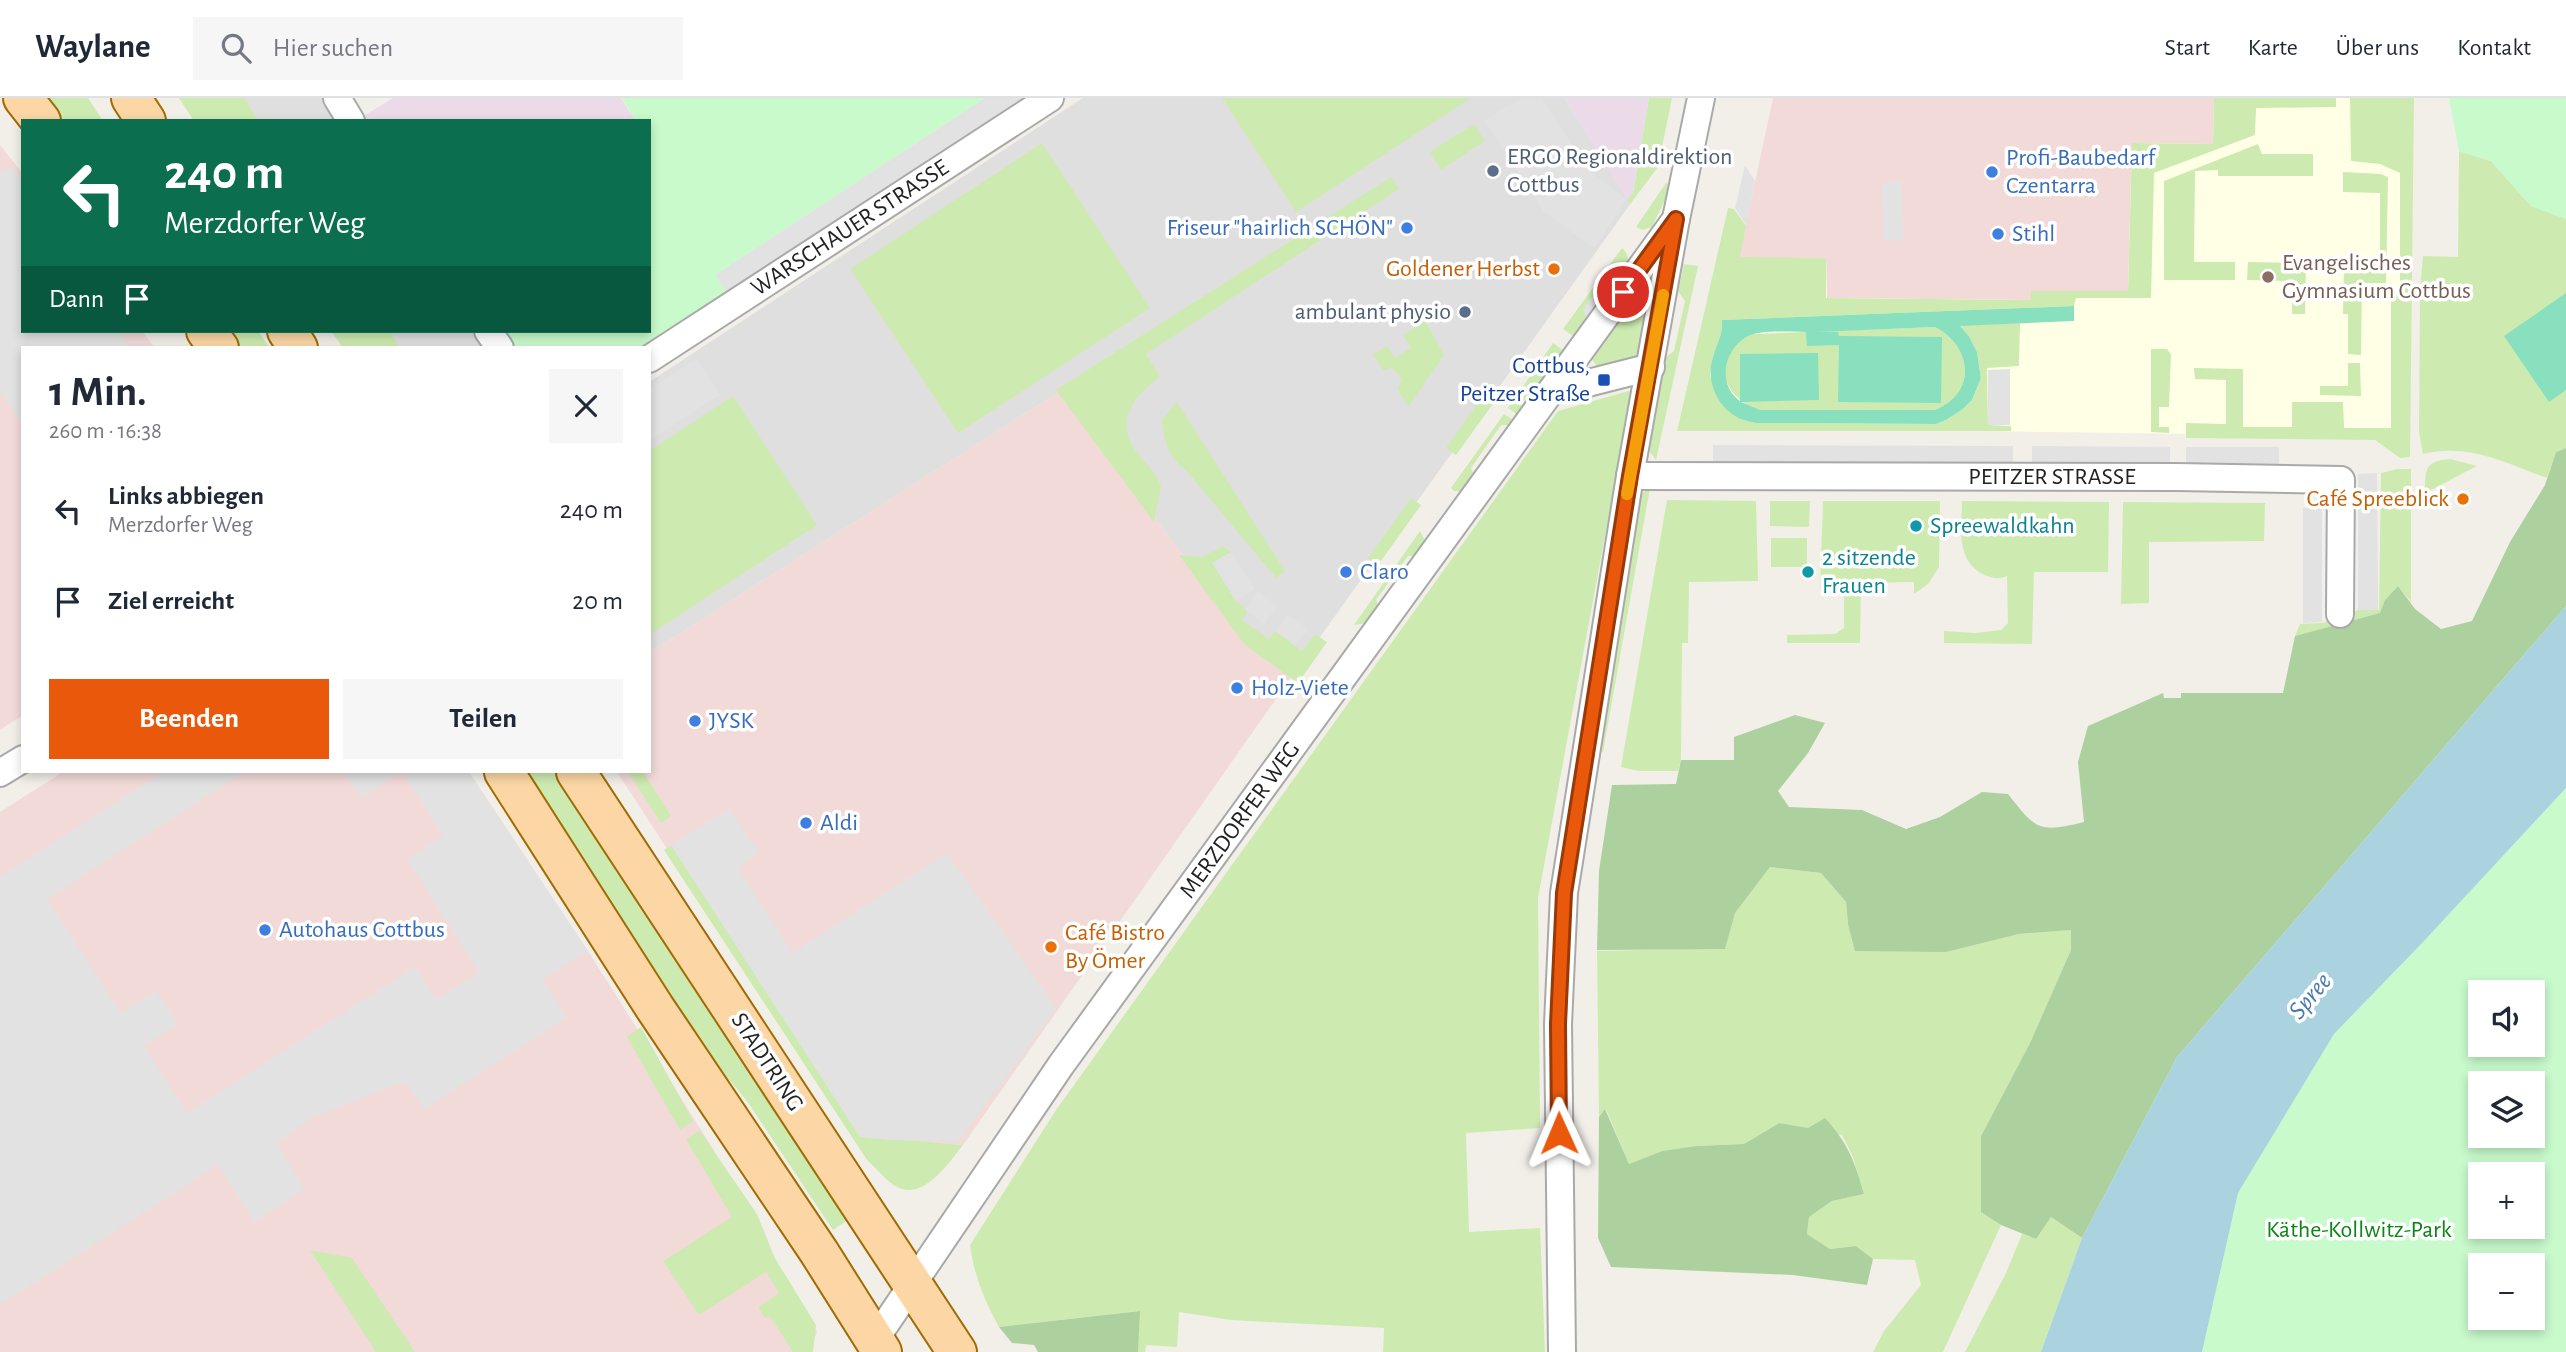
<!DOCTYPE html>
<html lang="de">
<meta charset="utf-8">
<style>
:root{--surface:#fff;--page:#f6f6f7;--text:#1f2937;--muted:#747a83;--line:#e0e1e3;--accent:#ea580c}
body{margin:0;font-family:"Alegreya Sans",sans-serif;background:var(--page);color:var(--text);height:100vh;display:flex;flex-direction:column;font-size:26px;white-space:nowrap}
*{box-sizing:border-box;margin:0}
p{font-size:23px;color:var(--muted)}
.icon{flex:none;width:38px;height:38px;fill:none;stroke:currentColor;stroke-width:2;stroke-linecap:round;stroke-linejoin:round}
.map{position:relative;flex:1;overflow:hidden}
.drawer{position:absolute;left:21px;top:248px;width:630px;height:427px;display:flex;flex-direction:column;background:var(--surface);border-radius:0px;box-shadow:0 4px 10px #0003}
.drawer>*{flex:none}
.guide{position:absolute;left:21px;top:21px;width:630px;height:214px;border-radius:0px;box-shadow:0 4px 10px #0003;background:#0b6e4f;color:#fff;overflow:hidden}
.buttons{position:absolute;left:2468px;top:882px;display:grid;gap:14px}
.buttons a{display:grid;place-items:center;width:77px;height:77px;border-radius:0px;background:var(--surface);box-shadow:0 4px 10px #0003;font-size:35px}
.pin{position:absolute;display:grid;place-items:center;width:60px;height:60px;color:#fff;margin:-30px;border:4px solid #fff;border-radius:50%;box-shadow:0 2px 7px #0007}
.me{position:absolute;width:77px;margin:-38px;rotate:359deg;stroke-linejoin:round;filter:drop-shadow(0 0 5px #0008)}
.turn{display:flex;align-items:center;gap:24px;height:147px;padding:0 28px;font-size:32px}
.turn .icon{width:91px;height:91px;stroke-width:2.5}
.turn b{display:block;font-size:49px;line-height:60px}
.then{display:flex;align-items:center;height:66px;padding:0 28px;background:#0003;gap:14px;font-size:26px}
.round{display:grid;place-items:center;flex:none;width:74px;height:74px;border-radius:0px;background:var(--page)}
.summary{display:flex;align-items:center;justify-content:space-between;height:119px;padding:0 28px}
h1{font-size:42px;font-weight:600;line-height:52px}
.action{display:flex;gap:14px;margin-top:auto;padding:14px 28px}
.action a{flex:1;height:80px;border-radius:0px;background:var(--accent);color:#fff;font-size:28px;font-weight:600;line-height:80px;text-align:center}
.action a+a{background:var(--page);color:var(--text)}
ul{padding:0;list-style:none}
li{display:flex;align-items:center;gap:21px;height:91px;padding:0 28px}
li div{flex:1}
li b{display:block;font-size:26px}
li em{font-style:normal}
header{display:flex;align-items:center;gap:42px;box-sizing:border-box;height:98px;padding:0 35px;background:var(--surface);border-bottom:2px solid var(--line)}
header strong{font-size:33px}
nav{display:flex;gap:38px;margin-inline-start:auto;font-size:24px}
.search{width:490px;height:63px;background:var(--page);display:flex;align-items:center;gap:18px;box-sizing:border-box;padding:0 24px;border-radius:0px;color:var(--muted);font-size:26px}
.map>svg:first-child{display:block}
.residential{fill:#e0dfdf}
.commercial{fill:#f2dad9}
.industrial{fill:#ebdbe8}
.education{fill:#ffffe5}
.grass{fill:#cdebb0}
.forest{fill:#add19e}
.park{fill:#c8facc;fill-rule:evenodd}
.pitch{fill:#88e0be;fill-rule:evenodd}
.parking{fill:#e2e2e2}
.water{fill:#aad3df}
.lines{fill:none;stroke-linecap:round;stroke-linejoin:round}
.minor-casing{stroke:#a9a9a9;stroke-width:30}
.primary-casing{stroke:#a06b00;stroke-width:42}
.minor{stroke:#fff;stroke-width:26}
.primary{stroke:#fcd6a4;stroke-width:38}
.route-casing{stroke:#983908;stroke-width:18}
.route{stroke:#ea580c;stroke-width:12}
.slow{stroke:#f59e0b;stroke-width:12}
.service-dot{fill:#5c6f8a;stroke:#fff;stroke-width:2.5}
.shop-dot{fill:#3f7fe0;stroke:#fff;stroke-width:2.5}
.food-dot{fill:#e8710a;stroke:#fff;stroke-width:2.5}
.education-dot{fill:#8d6e63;stroke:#fff;stroke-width:2.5}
.transit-dot{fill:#1a4fb4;stroke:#fff;stroke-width:2.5}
.culture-dot{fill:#0f9aa8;stroke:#fff;stroke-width:2.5}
.labels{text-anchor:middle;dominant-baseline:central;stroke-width:7;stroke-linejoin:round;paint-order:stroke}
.service-label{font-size:24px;fill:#4e5e75;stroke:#fff;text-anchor:start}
.shop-label{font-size:24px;fill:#366cbe;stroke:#fff;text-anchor:start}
.street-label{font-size:24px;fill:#222;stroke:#fff}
.education-label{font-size:24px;fill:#785e54;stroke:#fff;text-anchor:start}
.food-label{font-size:24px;fill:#c56008;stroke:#fff;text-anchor:end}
.transit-label{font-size:24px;fill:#164399;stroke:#fff;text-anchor:end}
.culture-label{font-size:24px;fill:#0d838f;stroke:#fff;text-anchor:start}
.park-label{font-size:24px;fill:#0c8416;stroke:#fff}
.water-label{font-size:26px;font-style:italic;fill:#4a7aab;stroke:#fff}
</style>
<header>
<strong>Waylane</strong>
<div class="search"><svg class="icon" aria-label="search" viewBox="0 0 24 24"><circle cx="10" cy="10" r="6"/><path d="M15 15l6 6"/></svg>Hier suchen</div>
<nav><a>Start</a><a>Karte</a><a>Über uns</a><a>Kontakt</a></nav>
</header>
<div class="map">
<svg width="2566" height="1254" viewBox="0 0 2566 1254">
<rect width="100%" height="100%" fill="#f2efe9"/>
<g class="residential">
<polygon points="222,0 351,0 365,23 237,23"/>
<polygon points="1083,0 1564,0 1631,105 1292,578 1246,544 1062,292 649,555 649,284"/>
<polygon points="370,233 473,233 484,250 381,250"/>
</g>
<g class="commercial">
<polygon points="1773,0 2214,0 2214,46 2132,46 2128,193 2031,194 2031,202 1826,200 1739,159"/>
<polygon points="0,47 23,76 23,233 142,233 155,250 23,250 23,617 0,632"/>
<polygon points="1062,292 1246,544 1292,578 963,1047 854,1038 617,674 649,674 649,555"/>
<polygon points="63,674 469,674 588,853 763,1130 780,1173 817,1234 809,1254 0,1254 0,714"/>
</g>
<g class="industrial">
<polygon points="393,0 621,0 636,23 365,23 362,19"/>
<polygon points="1564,0 1649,0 1631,105 1628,103"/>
</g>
<polygon class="education" points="2214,0 2412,0 2405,339 1983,333 1677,333 1707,202 1826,160 1827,200 2031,202 2031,193 2128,193 2132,45 2213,46"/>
<g class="grass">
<polygon points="46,0 88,0 103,23 63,23"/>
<polygon points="179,0 244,0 259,23 194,23"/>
<polygon points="1222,0 1471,0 1296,114"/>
<polygon points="1649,0 1672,0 1658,69 1631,105 1627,102 1633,95"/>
<polygon points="2214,0 2336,0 2336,9 2256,10 2255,37 2154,75 2151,200 2076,200 2074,208 1722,222 1722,237 1712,262 1710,278 1735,318 1756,325 1936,326 1946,322 1963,311 1972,302 1981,280 1977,254 1969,238 1959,227 2020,225 2019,268 1987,270 1988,327 2011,328 2011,333 1677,333 1728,110 1734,111 1746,128 1740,159 1826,160 1826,200 2031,202 2031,193 2128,193 2132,45 2213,46"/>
<polygon points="2350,0 2414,0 2410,359 2400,360 2375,342 2186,340 2186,325 2226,326 2226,282 2195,281 2194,270 2243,271 2243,329 2292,329 2292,304 2343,304 2344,330 2391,330 2391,199 2400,193 2400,75 2380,66 2351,63"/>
<polygon points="1474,26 1485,43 1441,72 1430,54"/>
<polygon points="1042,45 1150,210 958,335 850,171"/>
<polygon points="2258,46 2262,56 2313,56 2313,78 2218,78 2218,72 2195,73 2194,164 2235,164 2235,182 2164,182 2164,83"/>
<path d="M2459 53 2491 63 2531 108 2566 121V350L2556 354 2547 380C2505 365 2469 345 2423 356L2419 334 2420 192 2423 158 2458 159Z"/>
<polygon points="2343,74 2381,76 2388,79 2386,185 2362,185 2361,257 2348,256 2348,216 2343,216 2344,165 2380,165 2380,95 2343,94"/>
<path d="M1391 79 1399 91 1146 256 1160 279C1133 299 1112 324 1139 357 1147 367 1156 375 1161 388L1154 424 1056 292Z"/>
<polygon points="1666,85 1672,87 1652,129 1643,132 1636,129"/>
<path d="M1622 150C1628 155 1630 162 1626 168H1614L1584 211 1587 221 1574 239 1563 231Z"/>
<polygon points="2248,164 2306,165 2305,216 2292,216 2292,183 2247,182"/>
<polygon points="1684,166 1698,168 1656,362 1648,351 1665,260 1674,253 1685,203 1678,193"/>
<polygon points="1634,209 1643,215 1646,224 1637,262 1599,271 1590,259 1622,214"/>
<polygon points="1425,223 1444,257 1409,308 1397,291 1401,282 1399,276 1391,270 1383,272 1373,256 1387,248 1395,260 1411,250 1403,237"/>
<path d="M1935 229C1973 249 1977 295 1935 312H1760C1729 304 1710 269 1738 244 1743 241 1748 238 1753 236Z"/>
<polygon points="224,233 258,233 270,250 238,250"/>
<polygon points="331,233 389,233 400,250 343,250"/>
<polygon points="1553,245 1564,253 1519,318 1508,310"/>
<polygon points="2151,251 2167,251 2171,256 2169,309 2159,309 2159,329 2169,329 2169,335 2151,334"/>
<polygon points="2348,265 2360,265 2361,298 2320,297 2320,288 2348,288"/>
<polygon points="1489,289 1500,296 1456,357 1446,350"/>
<path d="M1632 292 1538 800 1540 1030 1466 1035 1469 1134 1540 1130 1545 1254H1383L1384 1230 1231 1222 1179 1214 1177 1249 1146 1247 1145 1254H1138L1139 1213 999 1229C984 1202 974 1177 970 1147L1056 1012 1558 313Z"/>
<polygon points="733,298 817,427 649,537 649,353"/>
<path d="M1177 304 1285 473 1276 480 1185 371C1169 361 1162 338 1162 321Z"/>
<polygon points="1504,316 1515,323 1512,327 1501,327 1471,370 1475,379 1465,393 1454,393 1451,390"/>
<path d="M2450 361 2477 368 2429 393 2425 391C2425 369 2427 363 2450 361Z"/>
<polygon points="2397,371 2411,371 2411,504 2398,488 2385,502 2381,515 2295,538 2300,526 2322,525 2358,512 2379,512 2381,375"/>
<polygon points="1650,390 1603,654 1596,653 1639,397"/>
<polygon points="1411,400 1421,407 1378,467 1368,460"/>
<polygon points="1667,402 1756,403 1758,483 1689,484 1688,545 1682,545 1681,662 1678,673 1639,673 1621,669"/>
<polygon points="1770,403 1810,403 1809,429 1770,428"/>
<polygon points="1823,403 1940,403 1939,469 1928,486 1914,496 1914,484 1861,485 1860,545 1787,545 1787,537 1835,536 1844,530 1844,500 1837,491 1820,491"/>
<path d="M1962 403 2109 404 2108 474H2034L2032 546 1944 545V533L1975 535 2001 532 2008 525 2007 478C1998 482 1990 480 1981 475 1955 460 1962 428 1962 403Z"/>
<polygon points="2123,404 2265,405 2264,443 2149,444 2149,505 2121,506"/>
<polygon points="1420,433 1427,446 1419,458 1408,458 1376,502 1380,511 1372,524 1354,527"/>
<rect x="1771" y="440" width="36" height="29"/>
<polygon points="1223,448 1231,454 1213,465 1236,503 1248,513 1242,522 1269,541 1275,533 1302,553 1315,536 1327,544 1298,585 1245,547 1179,457 1202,459"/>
<polygon points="523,674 559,674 852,1119 833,1132 747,1003 696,942"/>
<polygon points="628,674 643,674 671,718 661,725"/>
<path d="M671 747 860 1038 963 1047C949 1065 923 1103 897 1089 886 1083 876 1070 867 1062L664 752Z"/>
<polygon points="1770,769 1821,775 1846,804 1848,826 1946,854 2019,836 2071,832 2071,852 2030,945 1981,1038 1981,1113 2001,1127 1943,1254 1873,1254 1884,1233 1921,1187 1915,1162 1873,1161 1856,1148 1830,1151 1807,1136 1809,1119 1832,1103 1864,1096 1853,1059 1842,1037 1779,1025 1744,1046 1696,1048 1662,1053 1629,1066 1606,1011 1599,1019 1597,853 1724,850 1735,815"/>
<polygon points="641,929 693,1023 680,1032 627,939"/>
<polygon points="700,1033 757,1116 773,1157 816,1227 813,1254 793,1254 770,1218 765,1220 758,1209 779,1195 766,1174 699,1217 663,1163 732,1119 686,1041"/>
<polygon points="2051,1119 2082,1140 2041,1254 1965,1254 2006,1175 2022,1136 2036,1141"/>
<polygon points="310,1152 352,1160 415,1254 376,1254"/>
</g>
<g class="forest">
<path d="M2566 350V508L2177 959 2082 1140 2051 1119 2036 1141 2001 1127 1981 1114V1038L2030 945 2071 852V832L2019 836 1946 854 1855 853 1848 826 1846 804 1821 775 1770 769 1735 815 1725 851 1597 852 1599 773 1612 687 1676 686 1681 662H1734V639L1795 617 1825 625 1808 655 1778 693 1789 709 1862 712 1906 731 1940 719 1982 694 2008 696C2036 732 2039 735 2084 724L2078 664 2088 628 2163 595 2164 600H2181V595H2283L2295 538 2380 515 2385 502 2398 488 2415 511 2441 531 2472 523 2510 444 2545 387 2556 354Z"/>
<path d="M1605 1011 1629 1066 1662 1053 1696 1048 1744 1046 1779 1025 1808 1030 1825 1020C1848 1045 1855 1064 1864 1096L1832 1103 1809 1119 1807 1136 1830 1151 1856 1148 1873 1161 1867 1187 1793 1177 1611 1169 1598 1140 1599 1019Z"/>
<polygon points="1140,1213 1138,1254 1038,1254 1034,1247 1012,1245 999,1229"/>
</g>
<g class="park">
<polygon points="622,0 985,0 715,177 727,195 641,250 513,250 501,233 649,233 649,23 636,23"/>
<polygon points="2449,0 2566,0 2566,121 2531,108 2491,63 2459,53"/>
<path d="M2566 690V1254H2202L2238 1095 2334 936 2424 843ZM2480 894H2532V947H2480ZM2480 985H2532V1038H2480ZM2480 1076H2532V1129H2480ZM2480 1167H2532V1220H2480Z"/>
</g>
<g class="pitch">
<polygon points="2566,195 2566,292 2549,304 2504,238"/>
<path d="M2074 208V223L1960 228 1969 238 1977 254 1981 280 1972 302 1963 311 1946 322 1936 326 1756 325C1749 323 1741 322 1735 318 1715 306 1706 280 1713 259 1717 244 1723 239 1722 222ZM1935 229C1973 249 1977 295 1935 312H1760L1741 304 1819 302 1818 255 1740 256V303C1716 286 1724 248 1751 237 1763 232 1791 234 1806 234L1807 248 1839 247 1838 304 1941 305 1942 239 1839 238 1838 234H1818Z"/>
</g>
<g class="parking">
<polygon points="985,0 1024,0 727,195 715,177"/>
<polygon points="1521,0 1542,0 1586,70 1627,102 1594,150 1544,114 1485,23"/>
<polygon points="1745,67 1755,83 1746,127 1735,110"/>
<polygon points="11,68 23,85 23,233 119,233 130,250 23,250 23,328 0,293 0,75"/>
<polygon points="1902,83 1903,142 1883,143 1882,84"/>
<polygon points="1614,168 1626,168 1587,221 1583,211"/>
<polygon points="697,261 720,297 649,343 649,292"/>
<polygon points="2010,271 2010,327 1988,327 1988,272"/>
<polygon points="1713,347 2013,348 2013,368 1713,366"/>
<polygon points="2032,348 2170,349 2170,369 2032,368"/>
<rect x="2186" y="349" width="93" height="20"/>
<polygon points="2377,375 2378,512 2358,512 2358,376"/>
<polygon points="2322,409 2322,524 2303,525 2303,410"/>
<polygon points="1231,454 1255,491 1236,503 1212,465"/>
<polygon points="1258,494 1277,508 1264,526 1245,512"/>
<polygon points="1288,516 1308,531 1295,548 1275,533"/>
<polygon points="163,674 244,674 47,801 121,915 156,893 178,926 144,948 187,1015 415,869 436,902 479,874 407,761 443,738 402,674 469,674 588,853 543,881 566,920 424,1011 405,983 311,1020 277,1045 304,1091 255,1124 218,1067 0,1207 0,779"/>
<polygon points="344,674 401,674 361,700"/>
<polygon points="729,711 759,754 738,770 792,855 947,755 1056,910 959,1043 890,1042 860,1039 671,747"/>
</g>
<polygon class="water" points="2566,508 2566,690 2424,843 2334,936 2238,1095 2202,1254 2041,1254 2082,1140 2177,959"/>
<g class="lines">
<g class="minor-casing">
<g id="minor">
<polyline points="337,0 351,23"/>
<polyline points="488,233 500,250"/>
<polyline points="649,261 1050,0"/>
<polyline points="1564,275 1584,286 1651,269"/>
<polyline points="1630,378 2177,379 2341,382 2340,516"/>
<polyline points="0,675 23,661"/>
<polyline points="874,1243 1061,967 1676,121"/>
<polyline points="1562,1254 1558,926 1564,795 1630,378 1676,121 1701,0"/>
</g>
</g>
<g class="primary-casing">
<g id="primary">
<polyline points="23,0 41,23"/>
<polyline points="131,0 146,23"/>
<polyline points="206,233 219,250"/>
<polyline points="287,233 298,250"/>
<polyline points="504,674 655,910 819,1154 882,1254"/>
<polyline points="576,674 957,1254"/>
</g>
</g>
<use href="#minor" class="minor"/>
<use href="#primary" class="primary"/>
</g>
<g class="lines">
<g class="route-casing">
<polyline id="route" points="1559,1035 1558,926 1564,795 1630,378 1676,121 1623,194"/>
</g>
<use href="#route" class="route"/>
<polyline class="slow" points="1627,396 1663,197"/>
</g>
<g class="service-dot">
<circle cx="1493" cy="73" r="7"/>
<circle cx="1465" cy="214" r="7"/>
</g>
<g class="shop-dot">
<circle cx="1992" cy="74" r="7"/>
<circle cx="1407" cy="130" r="7"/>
<circle cx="1998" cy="136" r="7"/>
<circle cx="1346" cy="474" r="7"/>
<circle cx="1237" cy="590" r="7"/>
<circle cx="695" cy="623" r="7"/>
<circle cx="806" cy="725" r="7"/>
<circle cx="265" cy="832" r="7"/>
</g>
<g class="food-dot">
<circle cx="1554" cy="171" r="7"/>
<circle cx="2463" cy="401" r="7"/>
<circle cx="1051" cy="849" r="7"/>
</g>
<circle class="education-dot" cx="2268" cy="179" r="7"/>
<rect class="transit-dot" x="1597" y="275" width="14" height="14" rx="3.5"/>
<g class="culture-dot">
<circle cx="1916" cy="428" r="7"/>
<circle cx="1808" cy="474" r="7"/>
</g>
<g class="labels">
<g class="service-label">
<text x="1507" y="59">ERGO Regionaldirektion<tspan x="1507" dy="28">Cottbus</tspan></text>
<text x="1451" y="214" text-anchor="end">ambulant physio</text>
</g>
<g class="shop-label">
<text x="2006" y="60">Profi-Baubedarf<tspan x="2006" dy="28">Czentarra</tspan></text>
<text x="1393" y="130" text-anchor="end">Friseur "hairlich SCHÖN"</text>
<text x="2012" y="136">Stihl</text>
<text x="1360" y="474">Claro</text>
<text x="1251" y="590">Holz-Viete</text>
<text x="709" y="623">JYSK</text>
<text x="820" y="725">Aldi</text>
<text x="279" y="832">Autohaus Cottbus</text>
</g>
<g class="street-label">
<text transform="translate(850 130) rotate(-33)">WARSCHAUER STRASSE</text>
<text x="2052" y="379">PEITZER STRASSE</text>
<text transform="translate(1240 722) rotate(-54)">MERZDORFER WEG</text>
<text transform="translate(767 964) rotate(57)">STADTRING</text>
</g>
<g class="education-label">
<text x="2282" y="165">Evangelisches<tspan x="2282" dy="28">Gymnasium Cottbus</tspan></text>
</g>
<g class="food-label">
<text x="1540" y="171">Goldener Herbst</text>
<text x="2449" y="401">Café Spreeblick</text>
<text x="1065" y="835" text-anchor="start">Café Bistro<tspan x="1065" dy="28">By Ömer</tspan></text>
</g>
<g class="transit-label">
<text x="1590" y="268">Cottbus,<tspan x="1590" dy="28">Peitzer Straße</tspan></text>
</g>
<g class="culture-label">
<text x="1930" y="428">Spreewaldkahn</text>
<text x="1822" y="460">2 sitzende<tspan x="1822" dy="28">Frauen</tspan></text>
</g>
<g class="park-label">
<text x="2359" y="1132">Käthe-Kollwitz-Park</text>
</g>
<g class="water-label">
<text transform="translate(2310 898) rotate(-50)">Spree</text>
</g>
</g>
</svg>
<div class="buttons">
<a><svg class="icon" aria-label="sound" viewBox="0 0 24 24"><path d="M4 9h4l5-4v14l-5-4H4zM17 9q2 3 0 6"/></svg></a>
<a><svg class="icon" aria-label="layers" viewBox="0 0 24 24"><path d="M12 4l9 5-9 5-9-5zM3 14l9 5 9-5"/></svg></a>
<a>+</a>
<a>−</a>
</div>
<div class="pin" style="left:1623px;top:194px;background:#d93025"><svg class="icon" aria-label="arrive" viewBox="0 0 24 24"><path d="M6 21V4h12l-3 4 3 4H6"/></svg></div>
<svg class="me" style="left:1559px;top:1035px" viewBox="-20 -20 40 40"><path d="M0-17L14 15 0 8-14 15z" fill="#ea580c" stroke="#fff" stroke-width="4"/></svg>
<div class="guide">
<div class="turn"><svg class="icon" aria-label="left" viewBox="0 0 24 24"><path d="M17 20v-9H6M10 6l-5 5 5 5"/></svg><div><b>240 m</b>Merzdorfer Weg</div></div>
<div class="then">Dann<svg class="icon" aria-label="arrive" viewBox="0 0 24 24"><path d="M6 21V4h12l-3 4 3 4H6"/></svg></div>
</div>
<section class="drawer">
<div class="summary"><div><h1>1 Min.</h1><p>260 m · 16:38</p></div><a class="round"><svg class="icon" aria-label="close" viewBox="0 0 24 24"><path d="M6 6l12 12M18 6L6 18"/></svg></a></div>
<ul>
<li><svg class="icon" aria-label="left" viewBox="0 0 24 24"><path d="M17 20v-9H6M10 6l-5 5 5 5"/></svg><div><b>Links abbiegen</b><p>Merzdorfer Weg</p></div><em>240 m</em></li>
<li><svg class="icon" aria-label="arrive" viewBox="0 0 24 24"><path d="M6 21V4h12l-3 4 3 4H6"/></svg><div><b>Ziel erreicht</b></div><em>20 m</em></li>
</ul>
<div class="action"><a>Beenden</a><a>Teilen</a></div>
</section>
</div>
